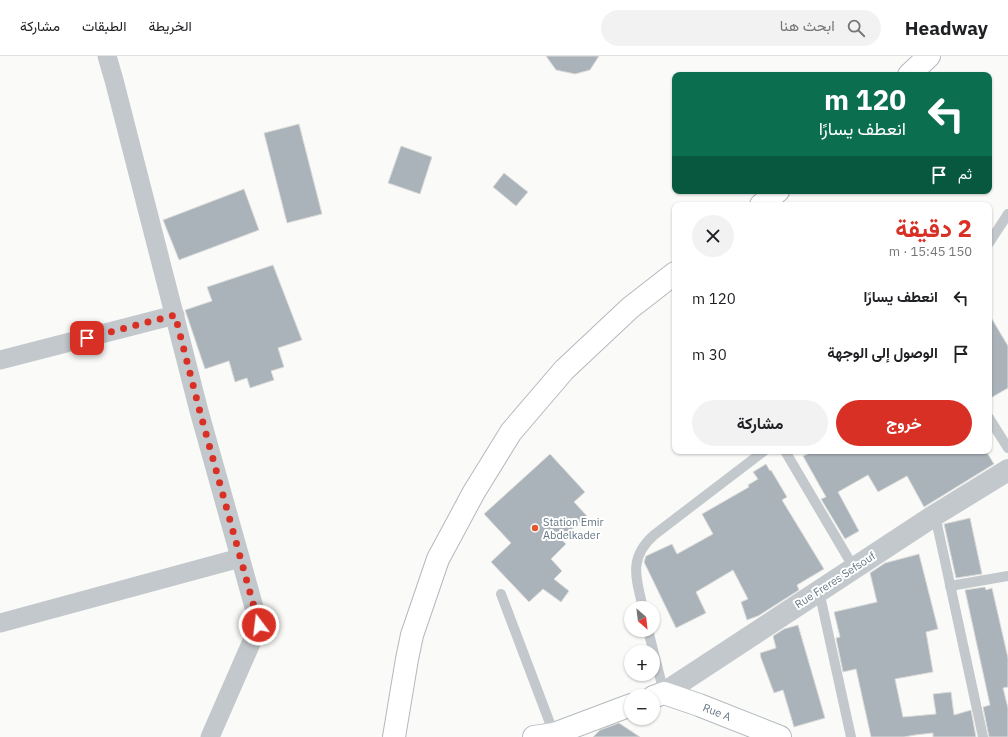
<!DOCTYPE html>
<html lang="ar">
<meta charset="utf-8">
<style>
:root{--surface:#fff;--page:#f2f2f2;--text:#202124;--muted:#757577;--line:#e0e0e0;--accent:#d93025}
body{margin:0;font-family:"IBM Plex Sans",Vazirmatn,sans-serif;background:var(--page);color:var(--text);direction:rtl;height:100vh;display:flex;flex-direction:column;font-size:15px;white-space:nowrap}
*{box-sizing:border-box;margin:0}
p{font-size:13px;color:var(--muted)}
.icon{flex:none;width:22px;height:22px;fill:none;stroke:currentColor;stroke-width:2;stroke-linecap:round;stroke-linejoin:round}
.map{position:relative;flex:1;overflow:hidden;direction:ltr}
.side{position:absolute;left:672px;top:146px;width:320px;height:252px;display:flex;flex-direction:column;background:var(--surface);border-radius:8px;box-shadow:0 1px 3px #0004;direction:rtl}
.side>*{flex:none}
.top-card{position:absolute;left:672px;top:16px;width:320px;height:122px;border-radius:8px;box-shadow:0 1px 3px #0004;direction:rtl;background:#0b6e4f;color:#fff;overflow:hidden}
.needle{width:26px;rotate:152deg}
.tools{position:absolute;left:624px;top:545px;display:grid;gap:8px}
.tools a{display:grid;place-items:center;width:36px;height:36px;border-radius:50%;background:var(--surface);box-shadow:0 1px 3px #0004;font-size:20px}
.pin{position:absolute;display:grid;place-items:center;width:34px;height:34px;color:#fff;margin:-17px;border-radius:8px;box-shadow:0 2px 6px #0006}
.me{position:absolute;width:44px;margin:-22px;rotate:345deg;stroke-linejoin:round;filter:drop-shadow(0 0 3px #0008)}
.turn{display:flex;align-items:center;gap:14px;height:84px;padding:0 20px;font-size:18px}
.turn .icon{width:52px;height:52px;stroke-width:2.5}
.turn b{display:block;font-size:28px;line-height:34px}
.then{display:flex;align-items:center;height:38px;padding:0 20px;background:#0003;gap:8px;font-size:15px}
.round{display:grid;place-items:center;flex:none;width:42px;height:42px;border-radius:21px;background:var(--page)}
.summary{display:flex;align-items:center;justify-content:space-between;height:68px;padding:0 20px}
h1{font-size:24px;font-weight:700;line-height:30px;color:var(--accent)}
.button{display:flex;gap:8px;margin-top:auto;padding:8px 20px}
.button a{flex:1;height:46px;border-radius:24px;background:var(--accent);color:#fff;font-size:16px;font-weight:700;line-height:46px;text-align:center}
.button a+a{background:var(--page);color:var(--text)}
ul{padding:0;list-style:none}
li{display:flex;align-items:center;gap:12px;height:56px;padding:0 20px}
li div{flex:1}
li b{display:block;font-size:15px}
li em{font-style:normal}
header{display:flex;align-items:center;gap:24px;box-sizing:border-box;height:56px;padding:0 20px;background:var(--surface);border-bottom:1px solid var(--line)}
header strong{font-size:19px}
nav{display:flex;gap:22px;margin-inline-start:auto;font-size:14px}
.search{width:280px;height:36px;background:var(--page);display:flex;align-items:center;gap:10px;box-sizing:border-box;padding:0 14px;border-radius:22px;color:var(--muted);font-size:15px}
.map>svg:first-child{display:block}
.building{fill:#aab3b9;stroke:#dcdcda}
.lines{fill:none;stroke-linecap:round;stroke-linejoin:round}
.secondary-casing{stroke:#b3babf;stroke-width:24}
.trunk-casing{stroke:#b4b9bd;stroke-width:24}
.service{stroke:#c3c8cc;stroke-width:10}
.minor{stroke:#c3c8cc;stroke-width:19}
.tertiary{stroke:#c3c8cc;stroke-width:22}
.secondary{stroke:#fff;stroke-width:22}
.trunk{stroke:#fff;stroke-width:22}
.route{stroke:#d93025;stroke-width:7;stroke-dasharray:0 12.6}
.poi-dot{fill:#e4572e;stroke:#fff;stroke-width:1.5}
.labels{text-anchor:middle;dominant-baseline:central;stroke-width:4;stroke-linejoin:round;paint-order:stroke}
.poi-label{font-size:11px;fill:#657683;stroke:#fff;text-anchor:start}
.street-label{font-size:11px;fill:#657683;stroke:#fff}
</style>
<header>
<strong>Headway</strong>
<div class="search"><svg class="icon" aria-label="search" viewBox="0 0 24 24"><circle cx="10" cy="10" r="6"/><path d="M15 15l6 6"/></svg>ابحث هنا</div>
<nav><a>الخريطة</a><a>الطبقات</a><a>مشاركة</a></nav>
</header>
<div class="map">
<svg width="1008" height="681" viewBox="0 0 1008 681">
<rect width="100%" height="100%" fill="#fafaf8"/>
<g class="building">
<polygon points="546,0 599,0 590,14 575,18 556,14"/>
<polygon points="299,68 322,158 287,167 264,77"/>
<polygon points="401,90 432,101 420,138 388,127"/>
<polygon points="504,117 528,136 516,150 493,131"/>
<polygon points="244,133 259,174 179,204 163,164"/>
<polygon points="273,209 302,284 278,292 284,311 271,315 274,324 250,332 247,322 235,326 229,305 205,313 185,254 212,245 207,231"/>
<polygon points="989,258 1008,290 1008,332 989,343"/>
<polygon points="815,395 986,395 994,408 924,451 907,420 878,436 868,419 838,436 859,475 845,483 821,443 826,441 803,400"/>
<polygon points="550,398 585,436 574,446 587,460 561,483 566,488 551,503 562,515 554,523 569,535 561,546 543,533 529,546 491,506 511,487 484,458"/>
<polygon points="766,408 770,415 771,414 787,441 782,444 824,513 797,529 799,534 758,560 747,564 741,546 748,543 733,514 696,536 706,557 676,572 644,506 646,500 672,488 677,498 713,478 702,458 749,431 748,429 758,423 753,416"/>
<polygon points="970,462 982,518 956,522 944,468"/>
<polygon points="919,498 938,573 926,576 933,616 895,623 903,661 936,658 933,638 951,636 954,659 971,654 976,681 933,681 933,677 915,679 904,681 871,681 856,613 843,616 836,582 840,581 834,556 877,546 870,517 885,507"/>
<polygon points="985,531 986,534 992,532 1008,602 1008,631 1003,632 1008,652 1008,681 989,681 983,651 990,649 965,534"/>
<polygon points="798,569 825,662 794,671 783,634 774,637 761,602 760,597 776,592 773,580 784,573"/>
<polygon points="619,667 640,681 593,681 600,674"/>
</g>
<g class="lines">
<g class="secondary-casing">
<g id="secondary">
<path id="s1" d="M653 641 664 637 699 649 780 681"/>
<polyline points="534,681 554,678 631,649"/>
</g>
</g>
<g class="trunk-casing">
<g id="trunk">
<polyline points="909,19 929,0"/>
<polyline points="761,149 778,135"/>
<polyline points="394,681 407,603 412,579 424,544 438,503 474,436 511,376 564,314 630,252 675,217"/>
</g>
</g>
<g class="service">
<polyline points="989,187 1008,158"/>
<polyline points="989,362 1008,392"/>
<polyline points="785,395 854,512"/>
<polyline points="935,459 983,681"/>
<polyline points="950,530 1008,520"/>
<polyline points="819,535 851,681"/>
<polyline points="501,538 554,678"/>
<path d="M643 552C636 522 628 502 654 479L764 395"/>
<polyline points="648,574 664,637"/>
</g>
<g class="minor">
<polyline points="107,0 114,24 199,355 259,569 210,681"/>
<polyline points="0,304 175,259"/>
<polyline points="0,567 240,502"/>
</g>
<polyline class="tertiary" points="664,637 935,459 1008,414"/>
<use href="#secondary" class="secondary"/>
<use href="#trunk" class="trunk"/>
</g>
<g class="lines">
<polyline class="route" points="87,282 175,259 200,356 259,569"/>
</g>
<circle class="poi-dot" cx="535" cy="472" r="4"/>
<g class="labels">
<g class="poi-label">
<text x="543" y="466">Station Emir<tspan x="543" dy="13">Abdelkader</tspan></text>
</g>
<g class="street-label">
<text transform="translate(835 524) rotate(-33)">Rue Freres Sefsouf</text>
<text stroke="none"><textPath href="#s1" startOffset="68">Rue A</textPath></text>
</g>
</g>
</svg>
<div class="tools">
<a><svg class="needle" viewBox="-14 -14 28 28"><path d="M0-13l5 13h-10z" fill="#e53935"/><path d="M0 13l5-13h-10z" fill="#757577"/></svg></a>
<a>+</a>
<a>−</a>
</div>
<div class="pin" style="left:87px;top:282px;background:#d93025"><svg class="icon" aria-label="arrive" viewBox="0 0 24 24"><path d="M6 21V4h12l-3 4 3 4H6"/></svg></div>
<svg class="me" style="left:259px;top:569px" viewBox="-20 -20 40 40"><circle r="17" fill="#d93025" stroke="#fff" stroke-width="3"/><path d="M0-11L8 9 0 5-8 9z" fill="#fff"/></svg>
<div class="top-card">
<div class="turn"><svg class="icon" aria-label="left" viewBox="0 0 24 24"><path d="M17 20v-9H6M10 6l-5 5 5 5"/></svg><div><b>120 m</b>انعطف يسارًا</div></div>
<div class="then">ثم<svg class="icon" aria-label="arrive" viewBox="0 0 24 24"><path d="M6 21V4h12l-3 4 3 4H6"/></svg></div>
</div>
<section class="side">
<div class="summary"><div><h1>2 دقيقة</h1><p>150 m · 15:45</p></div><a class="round"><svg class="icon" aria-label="close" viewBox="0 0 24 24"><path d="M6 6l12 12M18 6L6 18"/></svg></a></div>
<ul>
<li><svg class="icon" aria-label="left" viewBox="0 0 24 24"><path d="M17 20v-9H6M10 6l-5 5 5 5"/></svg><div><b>انعطف يسارًا</b></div><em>120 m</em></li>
<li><svg class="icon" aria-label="arrive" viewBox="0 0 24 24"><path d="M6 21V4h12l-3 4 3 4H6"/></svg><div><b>الوصول إلى الوجهة</b></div><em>30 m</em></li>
</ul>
<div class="button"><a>خروج</a><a>مشاركة</a></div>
</section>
</div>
